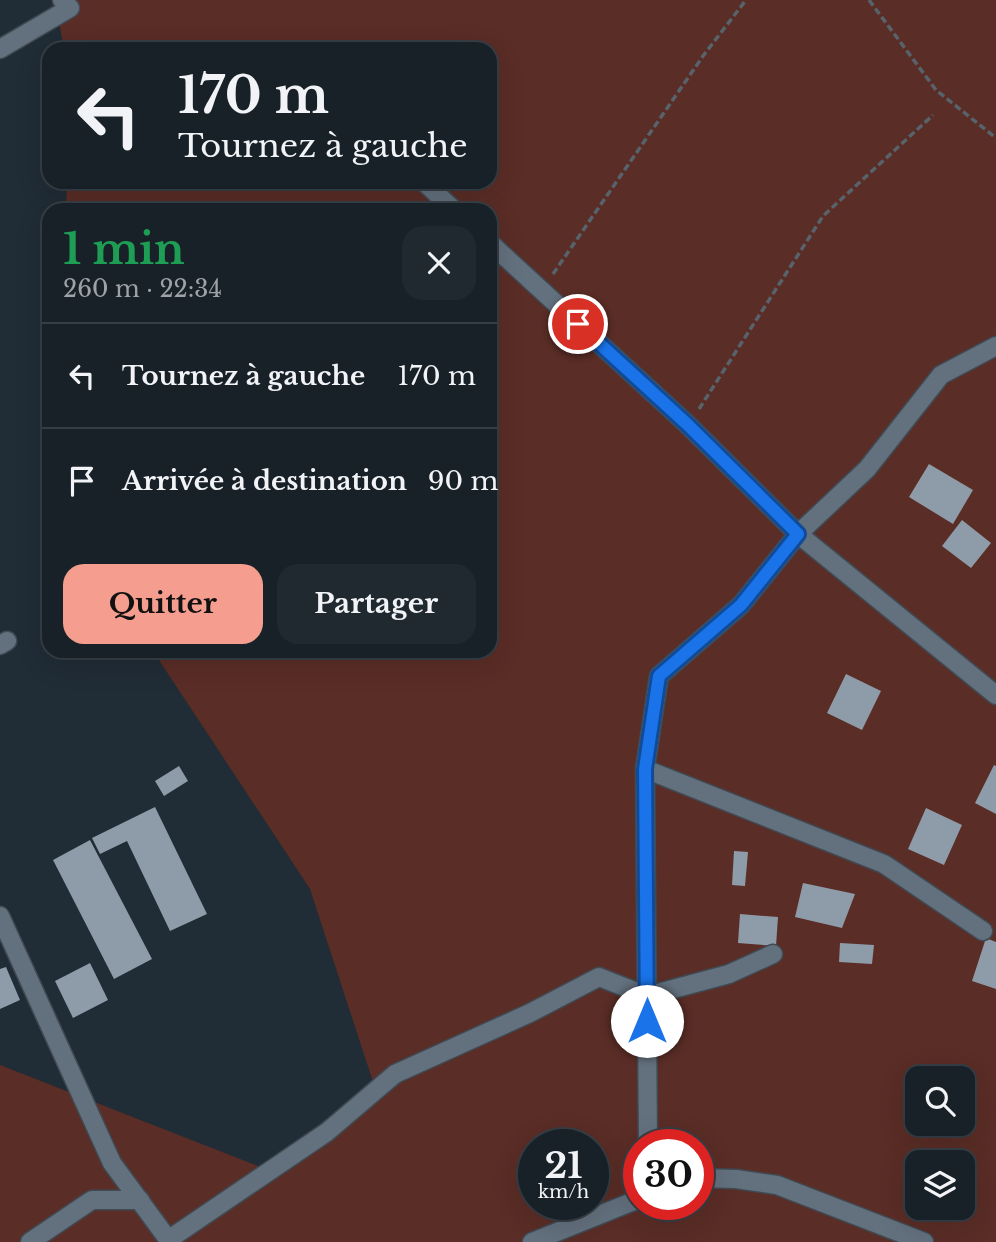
<!DOCTYPE html>
<html lang="fr">
<meta charset="utf-8">
<style>
:root{--surface:#182128;--page:#212930;--text:#f1f3f6;--muted:#9fa3a8;--line:#363e45;--accent:#f59d8e}
body{margin:0;font-family:"Libre Baskerville",serif;background:var(--page);color:var(--text);height:100vh;display:flex;flex-direction:column;font-size:26px;white-space:nowrap}
*{box-sizing:border-box;margin:0}
p{font-size:23px;color:var(--muted)}
.icon{flex:none;width:38px;height:38px;fill:none;stroke:currentColor;stroke-width:2;stroke-linecap:round;stroke-linejoin:round}
.map{position:relative;flex:1;overflow:hidden}
.drawer{position:absolute;left:42px;top:203px;width:455px;height:455px;display:flex;flex-direction:column;background:var(--surface);border-radius:21px;box-shadow:0 7px 28px #0002,0 0 0 2px var(--line)}
.drawer>*{flex:none}
.banner{position:absolute;left:42px;top:42px;width:455px;height:147px;border-radius:21px;box-shadow:0 7px 28px #0002,0 0 0 2px var(--line);background:#182128;color:var(--text);overflow:hidden}
.controls{position:absolute;left:905px;top:1066px;display:grid;gap:14px}
.controls a{display:grid;place-items:center;width:70px;height:70px;border-radius:14px;background:var(--surface);box-shadow:0 7px 28px #0002,0 0 0 2px var(--line);font-size:35px}
.speed{position:absolute;left:518px;top:1129px;display:flex;gap:14px;font-size:35px;font-weight:700;text-align:center}
.speed>*{display:grid;place-content:center;width:91px;height:91px;border-radius:50%;background:var(--surface);box-shadow:0 7px 28px #0002,0 0 0 2px var(--line);line-height:1}
.speed small{font-size:18px;font-weight:400}
.speed .limit{border:10px solid #d22;background:#fff;color:#111}
.pin{position:absolute;display:grid;place-items:center;width:60px;height:60px;color:#fff;margin:-30px;border:4px solid #fff;border-radius:50%;box-shadow:0 2px 7px #0007}
.me{position:absolute;width:77px;margin:-38px;rotate:0deg;stroke-linejoin:round;filter:drop-shadow(0 0 5px #0008)}
.turn{display:flex;align-items:center;gap:24px;height:147px;padding:0 21px;font-size:32px}
.turn .icon{width:91px;height:91px;stroke-width:2.5}
.turn b{display:block;font-size:49px;line-height:60px}
.round{display:grid;place-items:center;flex:none;width:74px;height:74px;border-radius:21px;background:var(--page)}
.head{display:flex;align-items:center;justify-content:space-between;height:119px;padding:0 21px}
h1{font-size:42px;font-weight:700;line-height:52px;color:#1e9e55}
.primary-button{display:flex;gap:14px;margin-top:auto;padding:14px 21px}
.primary-button a{flex:1;height:80px;border-radius:21px;background:var(--accent);color:#111;font-size:28px;font-weight:700;line-height:80px;text-align:center}
.primary-button a+a{background:var(--page);color:var(--text)}
ul{padding:0;list-style:none}
li{display:flex;align-items:center;gap:21px;height:105px;padding:0 21px;border-top:2px solid var(--line)}
li div{flex:1}
li b{display:block;font-size:26px}
li em{font-style:normal}
.map>svg:first-child{display:block}
.green{fill:#5a2d26;fill-rule:evenodd}
.building{fill:#8e9ca9}
.lines{fill:none;stroke-linecap:round;stroke-linejoin:round}
.minor-casing{stroke:#404a53;stroke-width:21}
.path{stroke:#58626b;stroke-width:3.5;stroke-dasharray:7 3.5;stroke-linecap:butt}
.minor{stroke:#63707d;stroke-width:18}
.route-casing{stroke:#114b97;stroke-width:18}
.route{stroke:#1a73e8;stroke-width:12}
</style>
<div class="map">
<svg width="996" height="1242" viewBox="0 0 996 1242">
<rect width="100%" height="100%" fill="#202c36"/>
<path class="green" d="M55 0H996V1242H0V1065L268 1170 375 1088 310 889 153 651H490V210H66L67 182H490V49H64ZM917 1078H962V1124H917ZM534 1144H593V1204H534ZM639 1144H698V1204H639ZM917 1162H962V1208H917Z"/>
<g class="building">
<polygon points="929,464 973,490 953,524 909,497"/>
<polygon points="962,520 991,543 971,568 942,546"/>
<polygon points="846,674 881,691 862,730 827,713"/>
<polygon points="994,765 996,766 996,814 975,803"/>
<polygon points="179,766 188,781 164,796 155,781"/>
<polygon points="155,807 207,914 170,931 127,841 100,854 92,838"/>
<polygon points="926,808 962,825 944,865 908,849"/>
<polygon points="90,840 152,959 114,979 53,860"/>
<polygon points="734,851 748,852 745,886 732,885"/>
<polygon points="803,883 855,894 842,928 795,917"/>
<polygon points="740,914 778,917 776,946 738,943"/>
<polygon points="986,938 996,942 996,989 972,981"/>
<polygon points="840,943 874,945 872,964 839,962"/>
<polygon points="90,963 108,1000 73,1018 55,981"/>
<polygon points="6,967 20,1000 0,1009 0,969"/>
</g>
<g class="lines">
<g class="minor-casing">
<g id="minor">
<polyline points="0,49 70,8 62,0"/>
<polyline points="424,182 454,210"/>
<polyline points="490,243 688,425 798,534 996,695"/>
<polyline points="0,645 7,641"/>
<polyline points="645,769 884,864 983,931"/>
<polyline points="0,916 112,1163 170,1242"/>
<polyline points="648,1144 645,769 659,676 741,605 798,534 867,469 941,375 996,346"/>
<polyline points="698,1178 736,1179 777,1185 924,1242"/>
<polyline points="168,1240 327,1132 395,1074 530,1013 599,977 647,996 729,974 773,954"/>
<polyline points="30,1242 92,1200 140,1200"/>
<polyline points="532,1242 639,1199"/>
</g>
</g>
<g class="path">
<polyline points="869,0 936,90 996,138"/>
<polyline points="553,274 703,56 746,0"/>
<polyline points="699,409 823,216 933,115"/>
</g>
<use href="#minor" class="minor"/>
</g>
<g class="lines">
<g class="route-casing">
<polyline id="route" points="578,324 688,425 798,534 741,605 659,676 645,769 647,1021"/>
</g>
<use href="#route" class="route"/>
</g>
</svg>
<div class="controls">
<a><svg class="icon" aria-label="search" viewBox="0 0 24 24"><circle cx="10" cy="10" r="6"/><path d="M15 15l6 6"/></svg></a>
<a><svg class="icon" aria-label="layers" viewBox="0 0 24 24"><path d="M12 4l9 5-9 5-9-5zM3 14l9 5 9-5"/></svg></a>
</div>
<div class="speed"><div>21<small>km/h</small></div><div class="limit">30</div></div>
<div class="pin" style="left:578px;top:324px;background:#d93025"><svg class="icon" aria-label="arrive" viewBox="0 0 24 24"><path d="M6 21V4h12l-3 4 3 4H6"/></svg></div>
<svg class="me" style="left:647px;top:1021px" viewBox="-20 -20 40 40"><circle r="19" fill="#fff"/><path d="M0-13L10 11 0 6-10 11z" fill="#1a73e8"/></svg>
<div class="banner">
<div class="turn"><svg class="icon" aria-label="left" viewBox="0 0 24 24"><path d="M17 20v-9H6M10 6l-5 5 5 5"/></svg><div><b>170 m</b>Tournez à gauche</div></div>
</div>
<section class="drawer">
<div class="head"><div><h1>1 min</h1><p>260 m · 22:34</p></div><a class="round"><svg class="icon" aria-label="close" viewBox="0 0 24 24"><path d="M6 6l12 12M18 6L6 18"/></svg></a></div>
<ul>
<li><svg class="icon" aria-label="left" viewBox="0 0 24 24"><path d="M17 20v-9H6M10 6l-5 5 5 5"/></svg><div><b>Tournez à gauche</b></div><em>170 m</em></li>
<li><svg class="icon" aria-label="arrive" viewBox="0 0 24 24"><path d="M6 21V4h12l-3 4 3 4H6"/></svg><div><b>Arrivée à destination</b></div><em>90 m</em></li>
</ul>
<div class="primary-button"><a>Quitter</a><a>Partager</a></div>
</section>
</div>
